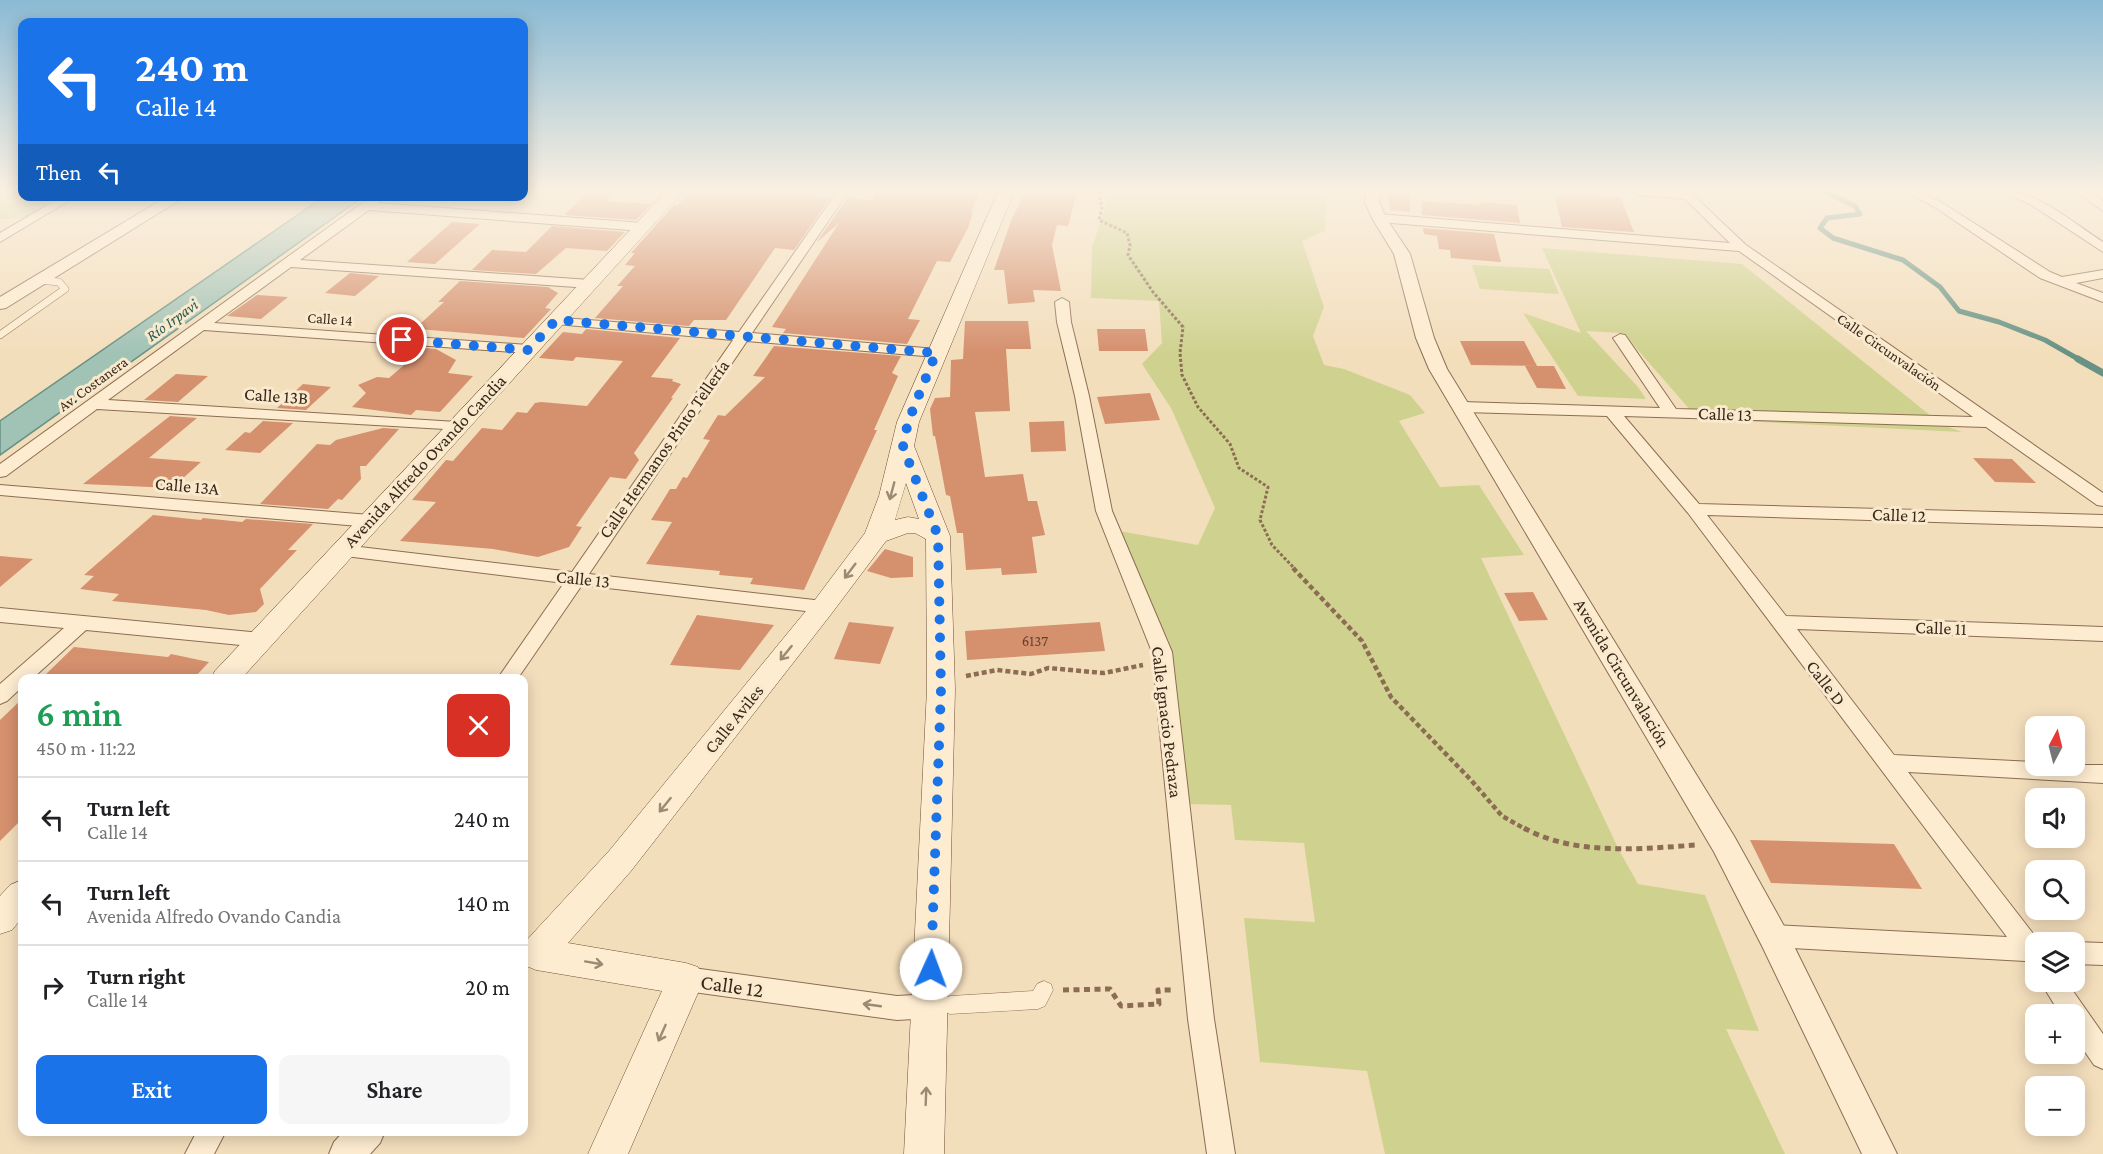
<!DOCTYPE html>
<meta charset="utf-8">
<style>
:root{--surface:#fff;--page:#f6f6f6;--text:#202124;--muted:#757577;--line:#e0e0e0;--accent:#1a73e8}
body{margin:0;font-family:"Crimson Pro",serif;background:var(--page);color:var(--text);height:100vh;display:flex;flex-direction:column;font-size:22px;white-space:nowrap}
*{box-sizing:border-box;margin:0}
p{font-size:20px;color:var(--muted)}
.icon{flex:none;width:33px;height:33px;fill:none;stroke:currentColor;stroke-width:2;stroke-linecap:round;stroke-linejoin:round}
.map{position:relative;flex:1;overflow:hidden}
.sheet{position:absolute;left:18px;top:674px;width:510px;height:462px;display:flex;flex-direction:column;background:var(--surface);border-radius:12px;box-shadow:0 3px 15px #0003}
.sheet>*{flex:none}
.banner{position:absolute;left:18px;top:18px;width:510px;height:183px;border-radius:12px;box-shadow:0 3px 15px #0003;background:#1a73e8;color:#fff;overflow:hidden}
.needle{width:39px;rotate:7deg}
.tools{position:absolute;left:2025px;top:716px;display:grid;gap:12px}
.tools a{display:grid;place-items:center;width:60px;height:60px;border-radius:12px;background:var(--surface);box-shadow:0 3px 15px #0003;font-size:30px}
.pin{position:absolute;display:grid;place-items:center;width:51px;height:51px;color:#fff;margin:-26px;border:3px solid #fff;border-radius:50%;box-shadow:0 2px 6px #0007}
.me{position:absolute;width:66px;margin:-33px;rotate:2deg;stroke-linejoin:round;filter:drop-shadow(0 0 4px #0008)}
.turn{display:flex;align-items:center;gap:21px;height:126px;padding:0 18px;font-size:27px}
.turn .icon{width:78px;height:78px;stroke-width:2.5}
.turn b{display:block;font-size:42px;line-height:51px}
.then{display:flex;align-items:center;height:57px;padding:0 18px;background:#0003;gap:12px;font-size:22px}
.round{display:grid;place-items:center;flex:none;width:63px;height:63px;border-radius:12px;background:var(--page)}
.headline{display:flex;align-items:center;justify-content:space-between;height:102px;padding:0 18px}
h1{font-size:36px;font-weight:600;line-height:45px;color:#1e9e55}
.cta{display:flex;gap:12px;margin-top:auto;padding:12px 18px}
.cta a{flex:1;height:69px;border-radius:12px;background:var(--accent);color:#fff;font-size:24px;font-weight:600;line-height:69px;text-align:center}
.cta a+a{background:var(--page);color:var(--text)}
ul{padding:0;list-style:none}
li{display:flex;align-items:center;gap:18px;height:84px;padding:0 18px;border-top:2px solid var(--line)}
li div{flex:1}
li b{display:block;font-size:22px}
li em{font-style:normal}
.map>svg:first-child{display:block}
.green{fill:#cfd28f}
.water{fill:#a1c3b6;stroke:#679284;stroke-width:1.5}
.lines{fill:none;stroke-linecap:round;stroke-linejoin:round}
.stream-far1{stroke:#679284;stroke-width:5}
.stream{stroke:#679284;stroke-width:7}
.building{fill:#d5906e}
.service-casing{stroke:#8c6d54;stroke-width:8}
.pedestrian-casing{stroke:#8c6d54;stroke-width:1}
.minor-casing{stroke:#8c6d54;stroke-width:2}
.tertiary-casing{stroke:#8c6d54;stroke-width:2}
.secondary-casing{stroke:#6e4e37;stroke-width:1}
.path-far2{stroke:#8c6d54;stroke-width:3;stroke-dasharray:3 2;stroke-linecap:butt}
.path-far1{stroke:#8c6d54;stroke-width:4.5;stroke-dasharray:5 3;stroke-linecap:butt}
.path{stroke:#8c6d54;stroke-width:5;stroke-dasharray:6 4.5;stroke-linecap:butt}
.service{stroke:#fdecd0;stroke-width:7}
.pedestrian{fill:#fdecd0;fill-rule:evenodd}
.minor{fill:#fdecd0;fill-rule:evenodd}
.tertiary{fill:#fdecd0;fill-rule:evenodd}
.secondary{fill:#fdecd0;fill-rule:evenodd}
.oneway{stroke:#9c8a75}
.route{stroke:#1a73e8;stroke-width:10;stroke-dasharray:0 18}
.labels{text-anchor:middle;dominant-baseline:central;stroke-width:6;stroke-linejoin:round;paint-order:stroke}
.far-street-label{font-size:15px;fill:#3a271a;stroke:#f9e9cd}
.number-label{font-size:15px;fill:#61412f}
.far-water-label{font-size:16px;font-style:italic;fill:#285b54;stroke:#f9e9cd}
.street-label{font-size:18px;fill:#3a271a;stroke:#f9e9cd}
.near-street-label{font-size:21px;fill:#3a271a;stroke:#f9e9cd}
</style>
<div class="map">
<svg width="2103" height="1154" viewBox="0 0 2103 1154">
<rect width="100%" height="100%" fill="#f3debc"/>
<g class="green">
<polygon points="16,192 22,192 22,196 61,197 25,218 0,219 0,203"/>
<polygon points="1110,192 1326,192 1325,231 1302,241 1324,307 1313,336 1324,365 1344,369 1410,395 1425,413 1399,421 1440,487 1479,485 1524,555 1481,558 1619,850 1638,884 1705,895 1759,1031 1726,1029 1785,1154 1385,1154 1367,1071 1260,1062 1244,918 1315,922 1304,843 1235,840 1231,805 1189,804 1169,641 1108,529 1198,545 1215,508 1171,408 1142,364 1162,343 1159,301 1091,298 1092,248"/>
<polygon points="1542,248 1742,264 1941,424 1962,432 1698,419 1623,333 1586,331 1638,387 1646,399 1578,396 1523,313 1581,333"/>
<polygon points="1472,265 1549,269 1559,294 1480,289"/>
</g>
<polygon class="water" points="325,196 363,197 0,455 0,421"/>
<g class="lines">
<polyline class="stream-far1" points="1826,192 1855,206 1860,214 1827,218 1820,228 1833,238 1903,260 1940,287 1959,311 1999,322 2045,340 2080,360"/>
<polyline class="stream" points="2078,359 2103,373"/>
</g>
<g class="building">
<polygon points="588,192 615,192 606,201 652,204 636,220 564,215"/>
<polygon points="690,192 818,192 815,196 831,197 794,250 775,248 726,320 694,320 689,326 595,318 623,286 617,286 635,266 625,265 635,253 631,253 674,205 677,206"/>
<polygon points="877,192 940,195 942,192 979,194 971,212 973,212 968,228 950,262 937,261 908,319 920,320 907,344 783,333 786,329 772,327 839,223 817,242 847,198 872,200"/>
<polygon points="1026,192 1077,192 1068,226 1057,225 1052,245 1061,291 1033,290 1035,302 1008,304 1004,270 994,270 1012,218"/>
<polygon points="1388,192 1410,192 1410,212 1390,210"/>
<polygon points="1554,192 1621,198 1634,232 1562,227"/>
<polygon points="1421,201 1481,205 1480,202 1517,205 1520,223 1422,215"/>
<polygon points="452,222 480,224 435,264 407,262"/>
<polygon points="552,226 625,232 607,251 566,248 536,274 472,270 492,250 526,252"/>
<polygon points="1423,228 1494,234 1501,262 1451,258 1450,250 1439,249 1437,236 1424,234"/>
<polygon points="350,273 379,276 355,296 325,293"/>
<polygon points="460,281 548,287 558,293 545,308 551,309 524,338 418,329 423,324 420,324 444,302 438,302"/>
<polygon points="257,295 288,297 261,319 227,316"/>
<polygon points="965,321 1028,321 1031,349 1006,349 1010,411 975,412 985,477 1023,474 1028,501 1037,501 1045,535 1032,537 1037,573 1002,575 1001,568 966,570 963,533 957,533 950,496 946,495 935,436 933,436 930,409 935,398 950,397 951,360 963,359"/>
<polygon points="586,329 680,338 651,377 673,379 672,381 681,384 671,398 673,398 634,453 639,460 626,479 610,477 576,526 582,527 569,547 538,557 493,549 400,541 436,502 412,500 446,460 453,461 482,428 502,430 517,412 527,413 535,403 541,402 587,406 623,361 576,357 573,361 539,358 563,332 582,334"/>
<polygon points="1097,329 1145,329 1148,351 1099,351"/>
<polygon points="1460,341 1524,341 1537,366 1471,365"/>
<polygon points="774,346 901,356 892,373 898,376 874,430 877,430 804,590 750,584 753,578 719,575 720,571 646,564 672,522 651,520 670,489 676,489 683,477 687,478 710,440 703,439 718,415 725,416 765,377 753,376"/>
<polygon points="424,348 436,349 456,360 448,373 473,376 440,412 416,410 411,415 352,407 366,393 358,385 377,377 389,378"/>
<polygon points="1525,366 1554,366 1566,389 1537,388"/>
<polygon points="176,374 208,376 178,402 144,400"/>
<polygon points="303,384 331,387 306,410 277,408"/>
<polygon points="1150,393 1160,420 1105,424 1097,397"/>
<polygon points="170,416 197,418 149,458 201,462 172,488 83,484"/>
<polygon points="263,421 293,423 260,453 225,450 245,432 250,433"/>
<polygon points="1064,421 1066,451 1031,452 1029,422"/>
<polygon points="383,428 399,429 366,466 360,466 361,479 342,500 338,499 328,509 260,504 317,444 330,445 336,440"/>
<polygon points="1973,458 2012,459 2036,483 1995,482"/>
<polygon points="153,515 201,520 203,518 242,522 246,519 313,524 288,550 297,550 260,589 264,604 256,612 229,615 206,610 112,601 119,594 80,589 94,576 84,575"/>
<polygon points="885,549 913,557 913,577 891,578 867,571"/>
<polygon points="0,556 33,559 0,587"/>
<polygon points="1533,592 1548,620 1519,621 1504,593"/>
<polygon points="697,615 774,625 740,670 670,665"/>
<polygon points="849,622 894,627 880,664 834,659"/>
<polygon points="1100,622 1105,651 967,660 965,631"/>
<polygon points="74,647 168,657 171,654 209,662 194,678 42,678"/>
<polygon points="22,699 22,819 0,841 0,720"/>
<polygon points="1750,840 1894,844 1922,889 1771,883"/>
</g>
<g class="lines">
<g class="service-casing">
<polyline id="service" points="0,335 65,289 59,282 39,280"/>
</g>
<g class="pedestrian-casing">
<polygon id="pedestrian" points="1044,981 1051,984 1053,990 1045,1006 1038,1009 950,1014 943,1011 941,1005 943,999 950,996 1033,991 1037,984"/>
</g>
<g class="minor-casing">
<g id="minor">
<polygon points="837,192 848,192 752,333 936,349 943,353 936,357 747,341 589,574 823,601 830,602 832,607 830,612 823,613 582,585 518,678 498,678 564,583 337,555 334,551 337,547 343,545 572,572 733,340 556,324 551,323 549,320 551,317 739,332"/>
<polygon points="1633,192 1690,192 1746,245 2103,493 2103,506 2097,505 1986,427 1624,416 1699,504 2103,515 2103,527 1707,515 1786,616 2103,627 2103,641 1797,629 1894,755 2036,762 2036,765 2103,765 2103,783 1908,772 2038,940 2044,942 2036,942 2036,967 2025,961 1773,947 1764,944 1761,936 1764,928 1773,925 2007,937 1688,513 1607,416 1463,412 1455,407 1463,402 1660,408 1613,338 1620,334 1625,335 1676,409 1973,417 1739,251 1379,222 1373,218 1379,214 1730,243 1685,199 1639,195"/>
<polygon points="1906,192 1920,192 1941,202 2050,272 2062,277 2103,270 2103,278 2076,283 2103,293 2103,302 2040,278 1933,206"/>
<path d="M2003 192C2036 189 2076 225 2103 242V252L2030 204Z"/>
<polygon points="2077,192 2090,192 2103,201 2103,211"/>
<polygon points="63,196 77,196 0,242 0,233"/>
<polygon points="372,196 385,196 378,203 643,223 649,227 643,231 369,210 300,260 590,280 597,284 590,288 291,267 214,323 528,345 535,349 528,353 204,330 108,400 457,422 462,424 465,427 462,430 97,409 6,476 0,477 0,464"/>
<polygon points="1062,298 1069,302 1071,322 1089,396 1112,511 1172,652 1214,1019 1235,1154 1207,1154 1188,1019 1152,652 1096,511 1075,396 1057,322 1055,302"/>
<polygon points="0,485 370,515 376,517 379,521 376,525 370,527 0,495"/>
<polygon points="0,608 260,633 267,635 270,640 267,645 260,647 86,630 33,678 22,678 22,687 7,701 0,704 0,684 64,628 0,622"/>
<polygon points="2074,942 2103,943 2103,965 2074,964"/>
<polygon points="686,967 897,996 930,994 939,997 943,1006 939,1015 930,1018 897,1020 686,991 677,987 674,979 677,971"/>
<polygon points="2040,981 2066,981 2103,1034 2103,1069 2094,1065 2074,1036 2074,1014 2060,1014"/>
<polygon points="197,1131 226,1131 214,1154 185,1154"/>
</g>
</g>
<g class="tertiary-casing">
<g id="tertiary">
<polygon points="1367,192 1381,192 1379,202 1386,218 1410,254 1434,338 1447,369 1734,836 1784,926 1897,1154 1862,1154 1762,946 1714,852 1429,369 1416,338 1394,254 1372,218 1365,202"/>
<polygon points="168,196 186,196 6,308 0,309 0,297"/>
<polygon points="344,1131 385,1131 380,1143 370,1154 329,1154 334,1142"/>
</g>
</g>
<g class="secondary-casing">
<g id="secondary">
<polygon points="666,192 683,192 242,678 211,678 215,671"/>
<path d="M998 192H1014L919 422 914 446 950 536 955 689 944 1154H904L927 689 926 539 915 533H908L886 541 832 613 631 871 568 943 686 963 698 967 704 979 628 1154H588L662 991 536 970 524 965V943L609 851 814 601 865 533 879 496 897 422ZM906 483 919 519 908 517 895 520Z"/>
<polygon points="22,880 22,918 12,930 0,934 0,896 10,885"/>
</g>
</g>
<polyline class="path-far2" points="1099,192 1102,208 1099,220 1127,233 1130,245 1128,255 1153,292 1183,327 1180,353 1182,375 1198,407 1230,444 1239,468 1268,487 1260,520 1272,545 1295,569"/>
<g class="path-far1">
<polyline points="1293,568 1362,641 1391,697 1471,780 1502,816 1527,830"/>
<polyline points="966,676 997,670 1031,674 1048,668 1104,673 1143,665"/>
</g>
<g class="path">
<path d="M1524 828C1574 856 1641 849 1696 845"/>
<polyline points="1063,990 1110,989 1121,1006 1159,1004 1158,990 1175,990"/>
</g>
<use href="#service" class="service"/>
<use href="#pedestrian" class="pedestrian"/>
<use href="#minor" class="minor"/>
<use href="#tertiary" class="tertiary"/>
<use href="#secondary" class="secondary"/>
</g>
<defs><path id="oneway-shaft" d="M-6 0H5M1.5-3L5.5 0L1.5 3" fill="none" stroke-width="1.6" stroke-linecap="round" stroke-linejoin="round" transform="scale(1.5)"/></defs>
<g class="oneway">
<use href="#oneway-shaft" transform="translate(892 491) rotate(105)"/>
<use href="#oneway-shaft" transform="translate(850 571) rotate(127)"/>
<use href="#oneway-shaft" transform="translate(786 653) rotate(129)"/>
<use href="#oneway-shaft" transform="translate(665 805) rotate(129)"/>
<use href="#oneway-shaft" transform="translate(594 963) rotate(10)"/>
<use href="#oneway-shaft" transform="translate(872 1005) rotate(-172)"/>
<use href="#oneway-shaft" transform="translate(662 1033) rotate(114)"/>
<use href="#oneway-shaft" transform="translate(926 1096) rotate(-88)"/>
</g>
<linearGradient id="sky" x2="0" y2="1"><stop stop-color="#8bbad4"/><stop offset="0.54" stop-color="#faf0e1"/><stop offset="1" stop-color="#faf0e1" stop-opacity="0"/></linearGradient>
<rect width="2103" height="353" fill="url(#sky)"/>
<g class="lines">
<polyline class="route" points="402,340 528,350 556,320 936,353 908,422 903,447 938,536 941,689 931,969"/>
</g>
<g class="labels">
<g class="far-street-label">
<text transform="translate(330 319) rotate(4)">Calle 14</text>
<text transform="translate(1889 352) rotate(35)">Calle Circunvalación</text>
<text transform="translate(93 384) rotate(-36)">Av. Costanera</text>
</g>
<g class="number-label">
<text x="1035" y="641">6137</text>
</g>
<g class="far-water-label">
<text transform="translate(172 320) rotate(-36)">Río Irpavi</text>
</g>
<g class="street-label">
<text transform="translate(276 396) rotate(4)">Calle 13B</text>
<text transform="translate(1725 414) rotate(2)">Calle 13</text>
<text transform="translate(664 449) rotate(-55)">Calle Hermanos Pinto Tellería</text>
<text transform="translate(425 461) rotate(-47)">Avenida Alfredo Ovando Candia</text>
<text transform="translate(187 486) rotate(5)">Calle 13A</text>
<text transform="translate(1899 515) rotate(2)">Calle 12</text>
<text transform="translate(583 579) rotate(6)">Calle 13</text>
<text transform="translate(1941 628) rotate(2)">Calle 11</text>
<text transform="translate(1622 673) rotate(59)">Avenida Circunvalación</text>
<text transform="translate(1826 683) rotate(52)">Calle D</text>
<text transform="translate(734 719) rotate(-51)">Calle Aviles</text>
<text transform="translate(1167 722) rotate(83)">Calle Ignacio Pedraza</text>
</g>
<g class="near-street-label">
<text transform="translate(732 986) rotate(8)">Calle 12</text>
</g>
</g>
</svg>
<div class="tools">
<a><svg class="needle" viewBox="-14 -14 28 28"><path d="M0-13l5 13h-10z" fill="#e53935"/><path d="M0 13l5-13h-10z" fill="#757577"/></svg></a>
<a><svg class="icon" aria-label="sound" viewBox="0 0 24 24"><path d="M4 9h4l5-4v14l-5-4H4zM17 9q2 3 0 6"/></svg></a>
<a><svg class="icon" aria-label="search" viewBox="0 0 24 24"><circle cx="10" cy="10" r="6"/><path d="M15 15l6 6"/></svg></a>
<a><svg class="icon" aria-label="layers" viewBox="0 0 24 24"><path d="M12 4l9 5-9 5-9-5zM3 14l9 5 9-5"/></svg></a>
<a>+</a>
<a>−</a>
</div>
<div class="pin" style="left:402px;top:340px;background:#d93025"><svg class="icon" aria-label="arrive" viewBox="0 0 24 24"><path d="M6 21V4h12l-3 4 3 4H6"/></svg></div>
<svg class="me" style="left:931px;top:969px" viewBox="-20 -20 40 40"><circle r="19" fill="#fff"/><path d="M0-13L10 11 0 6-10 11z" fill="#1a73e8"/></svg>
<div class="banner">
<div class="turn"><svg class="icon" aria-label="left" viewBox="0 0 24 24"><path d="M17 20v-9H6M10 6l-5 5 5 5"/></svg><div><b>240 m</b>Calle 14</div></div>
<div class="then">Then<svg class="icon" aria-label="left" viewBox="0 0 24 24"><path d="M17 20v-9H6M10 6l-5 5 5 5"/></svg></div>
</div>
<section class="sheet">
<div class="headline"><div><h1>6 min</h1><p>450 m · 11:22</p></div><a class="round" style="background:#d93025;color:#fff"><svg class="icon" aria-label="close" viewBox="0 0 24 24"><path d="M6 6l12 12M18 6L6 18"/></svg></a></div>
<ul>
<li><svg class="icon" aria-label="left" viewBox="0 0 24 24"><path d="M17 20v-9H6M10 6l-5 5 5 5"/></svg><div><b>Turn left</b><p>Calle 14</p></div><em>240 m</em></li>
<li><svg class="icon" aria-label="left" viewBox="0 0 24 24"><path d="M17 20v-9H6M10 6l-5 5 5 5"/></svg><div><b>Turn left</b><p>Avenida Alfredo Ovando Candia</p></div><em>140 m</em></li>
<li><svg class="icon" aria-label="right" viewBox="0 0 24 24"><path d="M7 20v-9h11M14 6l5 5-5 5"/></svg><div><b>Turn right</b><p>Calle 14</p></div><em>20 m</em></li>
</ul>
<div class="cta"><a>Exit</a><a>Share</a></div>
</section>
</div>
